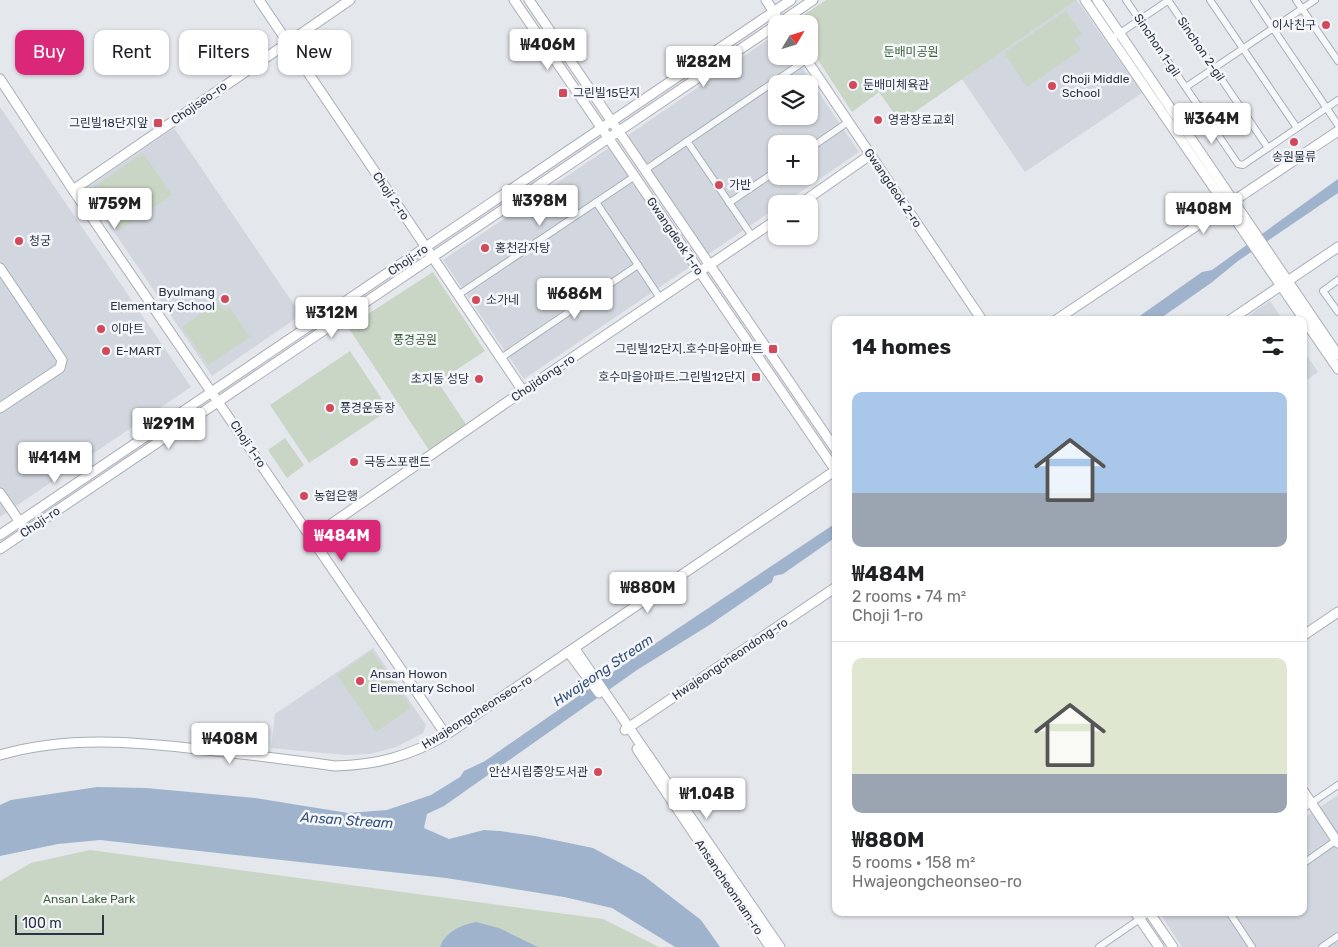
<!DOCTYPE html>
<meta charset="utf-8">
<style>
body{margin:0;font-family:Rubik,"Noto Sans KR",sans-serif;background:#f6f6f6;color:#202124;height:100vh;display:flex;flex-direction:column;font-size:19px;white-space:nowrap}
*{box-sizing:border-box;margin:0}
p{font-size:16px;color:#757577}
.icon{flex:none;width:28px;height:28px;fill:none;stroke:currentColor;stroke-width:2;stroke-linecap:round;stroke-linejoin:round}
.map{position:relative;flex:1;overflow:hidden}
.side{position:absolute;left:832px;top:316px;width:475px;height:600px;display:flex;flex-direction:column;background:#fff;border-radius:10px;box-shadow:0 1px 4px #0004}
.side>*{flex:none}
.hud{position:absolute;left:15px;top:30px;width:475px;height:45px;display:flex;gap:10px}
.needle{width:32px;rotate:52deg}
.tools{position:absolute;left:768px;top:15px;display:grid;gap:10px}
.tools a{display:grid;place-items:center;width:50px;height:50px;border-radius:10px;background:#fff;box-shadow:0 1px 4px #0004;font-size:25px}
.scale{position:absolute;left:15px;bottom:12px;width:89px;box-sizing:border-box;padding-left:5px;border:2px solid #2b3445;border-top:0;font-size:14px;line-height:18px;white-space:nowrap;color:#2b3445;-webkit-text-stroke:4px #f4f6f9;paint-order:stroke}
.price{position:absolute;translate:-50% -42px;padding:0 11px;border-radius:5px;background:#fff;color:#222;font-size:16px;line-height:32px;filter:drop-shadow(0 1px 2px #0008)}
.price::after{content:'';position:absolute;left:50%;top:30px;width:15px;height:11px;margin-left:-8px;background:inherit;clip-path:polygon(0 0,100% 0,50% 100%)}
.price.selected{background:#db2777;color:#fff}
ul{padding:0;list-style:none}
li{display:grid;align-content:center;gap:10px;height:265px;padding:0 20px}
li+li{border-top:1px solid #e0e0e0}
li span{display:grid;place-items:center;height:155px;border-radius:10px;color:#555}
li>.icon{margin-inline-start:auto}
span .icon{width:90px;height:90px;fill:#fffc;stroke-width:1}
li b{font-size:21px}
h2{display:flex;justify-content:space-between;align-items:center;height:60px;padding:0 20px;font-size:21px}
.pill{padding:0 18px;border-radius:10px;background:#fff;box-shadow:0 1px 4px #0004;font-size:18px;line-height:45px}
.pill.selected{background:#db2777;color:#fff}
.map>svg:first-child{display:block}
.built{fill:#d2d6de;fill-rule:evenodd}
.green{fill:#c9d6c5}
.water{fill:#9fb4cc}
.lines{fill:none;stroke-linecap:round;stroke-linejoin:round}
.street-casing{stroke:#a9aeb7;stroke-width:8}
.secondary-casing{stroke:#a9aeb7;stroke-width:11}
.street{stroke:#f7f8fa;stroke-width:6}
.secondary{stroke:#fff;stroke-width:9}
.poi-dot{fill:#d1495b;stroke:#f4f6f9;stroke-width:2}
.labels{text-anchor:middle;stroke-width:5;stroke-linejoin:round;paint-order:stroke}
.poi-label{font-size:12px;fill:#2b3445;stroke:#f4f6f9;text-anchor:start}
.street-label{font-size:12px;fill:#2b3445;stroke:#f4f6f9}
.park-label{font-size:12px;fill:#3f6138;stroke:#f4f6f9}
.water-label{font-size:14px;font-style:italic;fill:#34527a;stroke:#f4f6f9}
</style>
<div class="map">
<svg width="1338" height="947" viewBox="0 0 1338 947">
<rect width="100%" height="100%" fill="#e4e7ec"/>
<!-- built -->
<g class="built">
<polygon points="1077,0 1142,93 1025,172 962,79"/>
<path d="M776,34V56H794L859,152L783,204H776V208L707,255L627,136ZM776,84H809V116H776ZM776,144H809V176H776Z"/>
<polygon points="0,107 191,387 0,517"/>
<polygon points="174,128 301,315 212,376 85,189"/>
<polygon points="610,147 691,266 524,379 443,260"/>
<polygon points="1270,301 1283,320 1242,320"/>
<polygon points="1304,351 1318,372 1304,382"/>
<polygon points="373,648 426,725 423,733 396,747 370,754 345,755 271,748 275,714"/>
<polygon points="1338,795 1338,947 1182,947 1161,915 1165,912 1304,912 1304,818"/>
</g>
<!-- green -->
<g class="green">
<polygon points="826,0 1077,0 900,122 879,92 852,112 809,46 809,24 793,22"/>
<polygon points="1066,11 1082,34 1074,40 1081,50 1027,87 1004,53"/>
<polygon points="143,153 172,195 118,231 90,190"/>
<polygon points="433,272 485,351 438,382 467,426 429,450 348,327"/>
<polygon points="218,302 224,310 229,307 250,337 208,365 182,327"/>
<polygon points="350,351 389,410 309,463 270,405"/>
<polygon points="285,438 304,465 287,478 268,450"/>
<polygon points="372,651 411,708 376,732 337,675"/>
<polygon points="90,850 603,919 659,947 0,947 0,881 31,863"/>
</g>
<!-- water -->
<g class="water">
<polygon points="1338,179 1338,193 1238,261 1211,283 1158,320 1134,320 1202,272 1212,270"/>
<polygon points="836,523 836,537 783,574 774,576 772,582 711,624 637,670 444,806 427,814 424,828 449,839 484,830 500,831 535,836 593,848 644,876 701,920 720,947 675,947 612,908 564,897 446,878 100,840 58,844 0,856 0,805 11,800 97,787 146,788 255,798 348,813 387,810 431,795 460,777 464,771 485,761 626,663"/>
<path d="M476,922L499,928L538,947H440C445,932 461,925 476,922Z"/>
</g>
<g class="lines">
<!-- street casing -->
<g class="street-casing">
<g id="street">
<polyline points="1126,0 1238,164 1243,165 1338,100"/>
<polyline points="1168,0 1268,148"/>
<polyline points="1210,0 1297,128"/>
<polyline points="1254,0 1338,125"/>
<polyline points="1296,0 1338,61"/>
<polyline points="1117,35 1169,0"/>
<polyline points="1186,87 1315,0"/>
<polyline points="687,141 752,236"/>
<polyline points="809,149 848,122"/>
<polyline points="645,170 806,60"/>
<polyline points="596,202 660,298"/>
<polyline points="729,203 776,171"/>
<polyline points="1338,280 1323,291 1338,312"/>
<polyline points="458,295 635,176"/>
<polyline points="501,358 638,265"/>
<polyline points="1304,808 1338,785"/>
<polyline points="1304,863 1338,839"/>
<polyline points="1229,912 1252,947"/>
<polyline points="1099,947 1150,912"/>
<polyline points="1322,947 1338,936"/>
</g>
</g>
<!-- secondary casing -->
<g class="secondary-casing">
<g id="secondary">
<polyline points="259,0 523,391"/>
<polyline points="514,0 836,471"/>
<polyline points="529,0 836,450"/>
<polyline points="766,0 776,15"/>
<polyline points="1085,0 1338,369"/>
<polyline points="1097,0 1338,355"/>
<polyline points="778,24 813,0"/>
<polyline points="804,56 982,320"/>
<polyline points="0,79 73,190 446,735"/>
<polyline points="73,190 350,0"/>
<polyline points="800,204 870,155"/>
<polyline points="0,268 62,360 60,368 0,408"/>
<polyline points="1056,320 1338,131"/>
<polyline points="1230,320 1338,247"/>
<polyline points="0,493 22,525"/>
<polyline points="0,535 791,0"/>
<polyline points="311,538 523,391 776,220"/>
<polyline points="0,549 776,25"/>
<polyline points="1304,635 1338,612"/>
<polyline points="575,649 780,947"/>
<polyline points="569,653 599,693"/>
<polyline points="625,730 836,587"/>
<polyline points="637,749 770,947"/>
<path d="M0,755C69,735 137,742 207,750C250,755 292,760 335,766C377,765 410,756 446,735L836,470"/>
<polyline points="1304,792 1338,843"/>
<polyline points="1135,912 1159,947"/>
<polyline points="1149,912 1173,947"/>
</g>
</g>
<!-- street -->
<use href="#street" class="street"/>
<!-- secondary -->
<use href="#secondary" class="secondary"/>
</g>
<!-- markers -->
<g class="poi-dot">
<circle cx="1326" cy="25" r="5"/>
<circle cx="853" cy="85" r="5"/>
<circle cx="1052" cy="86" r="5"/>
<rect x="558" y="88" width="10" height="10" rx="2.5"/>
<circle cx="878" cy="120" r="5"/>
<rect x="153" y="118" width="10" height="10" rx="2.5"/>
<circle cx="1294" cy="142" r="5"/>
<circle cx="719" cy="185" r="5"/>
<circle cx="19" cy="241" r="5"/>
<circle cx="485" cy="248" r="5"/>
<circle cx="225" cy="299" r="5"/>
<circle cx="476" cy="300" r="5"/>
<circle cx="101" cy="329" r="5"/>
<rect x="768" y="344" width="10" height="10" rx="2.5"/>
<circle cx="106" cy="351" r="5"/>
<rect x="751" y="372" width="10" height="10" rx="2.5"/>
<circle cx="479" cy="379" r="5"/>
<circle cx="330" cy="408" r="5"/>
<circle cx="354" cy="462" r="5"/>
<circle cx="304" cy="496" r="5"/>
<circle cx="360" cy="681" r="5"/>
<circle cx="598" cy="772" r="5"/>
</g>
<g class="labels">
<!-- poi labels -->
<g class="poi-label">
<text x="1316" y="29" text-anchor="end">이사친구</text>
<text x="1062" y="83">Choji Middle<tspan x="1062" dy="14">School</tspan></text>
<text x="863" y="89">둔배미체육관</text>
<text x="573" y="97">그린빌15단지</text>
<text x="888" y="124">영광장로교회</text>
<text x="148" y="127" text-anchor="end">그린빌18단지앞</text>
<text x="1294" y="161" text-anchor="middle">송원물류</text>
<text x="729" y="189">가반</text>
<text x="29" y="245">청궁</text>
<text x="495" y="252">홍천감자탕</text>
<text x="215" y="296" text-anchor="end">Byulmang<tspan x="215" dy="14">Elementary School</tspan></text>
<text x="486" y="304">소가네</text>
<text x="111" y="333">이마트</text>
<text x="763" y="353" text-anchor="end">그린빌12단지.호수마을아파트</text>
<text x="116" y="355">E-MART</text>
<text x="746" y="381" text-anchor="end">호수마을아파트.그린빌12단지</text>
<text x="469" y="383" text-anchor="end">초지동 성당</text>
<text x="340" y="412">풍경운동장</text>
<text x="364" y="466">극동스포랜드</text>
<text x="314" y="500">농협은행</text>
<text x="370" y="678">Ansan Howon<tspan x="370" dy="14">Elementary School</tspan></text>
<text x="588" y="776" text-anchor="end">안산시립중앙도서관</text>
</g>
<!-- street labels -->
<g class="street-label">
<text transform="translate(1157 45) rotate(56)" y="4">Sinchon 1-gil</text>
<text transform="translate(1201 49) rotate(56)" y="4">Sinchon 2-gil</text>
<text transform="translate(199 103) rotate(-35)" y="4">Chojiseo-ro</text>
<text transform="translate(893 188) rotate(56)" y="4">Gwangdeok 2-ro</text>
<text transform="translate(391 196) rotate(56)" y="4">Choji 2-ro</text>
<text transform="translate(675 236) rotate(56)" y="4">Gwangdeok 1-ro</text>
<text transform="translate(408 260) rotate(-34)" y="4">Choji-ro</text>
<text transform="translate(543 378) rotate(-34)" y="4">Chojidong-ro</text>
<text transform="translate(248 444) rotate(56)" y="4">Choji 1-ro</text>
<text transform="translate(40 522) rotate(-34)" y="4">Choji-ro</text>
<text transform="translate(730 659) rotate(-34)" y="4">Hwajeongcheondong-ro</text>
<text transform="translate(477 712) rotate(-32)" y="4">Hwajeongcheonseo-ro</text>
<text transform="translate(729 887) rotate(56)" y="4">Ansancheonnam-ro</text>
</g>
<!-- park labels -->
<g class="park-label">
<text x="911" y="56">둔배미공원</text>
<text x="415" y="344">풍경공원</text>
<text x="89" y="903">Ansan Lake Park</text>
</g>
<!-- water labels -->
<g class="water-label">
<text transform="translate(603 670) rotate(-34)" y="5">Hwajeong Stream</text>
<text transform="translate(347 820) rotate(4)" y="5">Ansan Stream</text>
</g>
</g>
</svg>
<div class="tools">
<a><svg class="needle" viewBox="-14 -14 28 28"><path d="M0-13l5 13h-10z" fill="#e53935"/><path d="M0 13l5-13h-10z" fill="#757577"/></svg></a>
<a><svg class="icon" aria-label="layers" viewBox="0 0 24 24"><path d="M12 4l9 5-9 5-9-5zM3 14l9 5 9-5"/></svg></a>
<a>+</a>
<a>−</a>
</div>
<div class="scale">100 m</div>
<b class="price" style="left:548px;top:71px">₩406M</b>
<b class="price" style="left:704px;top:88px">₩282M</b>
<b class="price" style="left:1212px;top:145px">₩364M</b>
<b class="price" style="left:540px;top:227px">₩398M</b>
<b class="price" style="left:115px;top:230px">₩759M</b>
<b class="price" style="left:1204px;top:235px">₩408M</b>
<b class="price" style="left:575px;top:320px">₩686M</b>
<b class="price" style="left:332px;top:339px">₩312M</b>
<b class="price" style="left:169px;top:450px">₩291M</b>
<b class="price" style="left:55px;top:484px">₩414M</b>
<b class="price selected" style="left:342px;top:562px">₩484M</b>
<b class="price" style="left:648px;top:614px">₩880M</b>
<b class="price" style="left:230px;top:765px">₩408M</b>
<b class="price" style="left:707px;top:820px">₩1.04B</b>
<div class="hud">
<a class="pill selected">Buy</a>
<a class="pill">Rent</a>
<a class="pill">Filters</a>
<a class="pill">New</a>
</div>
<section class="side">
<h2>14 homes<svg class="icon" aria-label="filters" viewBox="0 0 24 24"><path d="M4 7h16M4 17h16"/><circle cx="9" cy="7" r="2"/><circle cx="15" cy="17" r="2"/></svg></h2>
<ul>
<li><span style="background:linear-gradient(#a9c7e8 65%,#9aa5b1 0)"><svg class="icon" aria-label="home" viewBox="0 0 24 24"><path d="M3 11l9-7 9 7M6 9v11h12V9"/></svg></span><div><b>₩484M</b><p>2 rooms · 74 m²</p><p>Choji 1-ro</p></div></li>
<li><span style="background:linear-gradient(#dfe7d0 75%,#9aa5b1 0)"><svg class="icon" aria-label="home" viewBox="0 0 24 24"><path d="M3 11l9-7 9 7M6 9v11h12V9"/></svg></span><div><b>₩880M</b><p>5 rooms · 158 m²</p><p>Hwajeongcheonseo-ro</p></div></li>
</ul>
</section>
</div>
